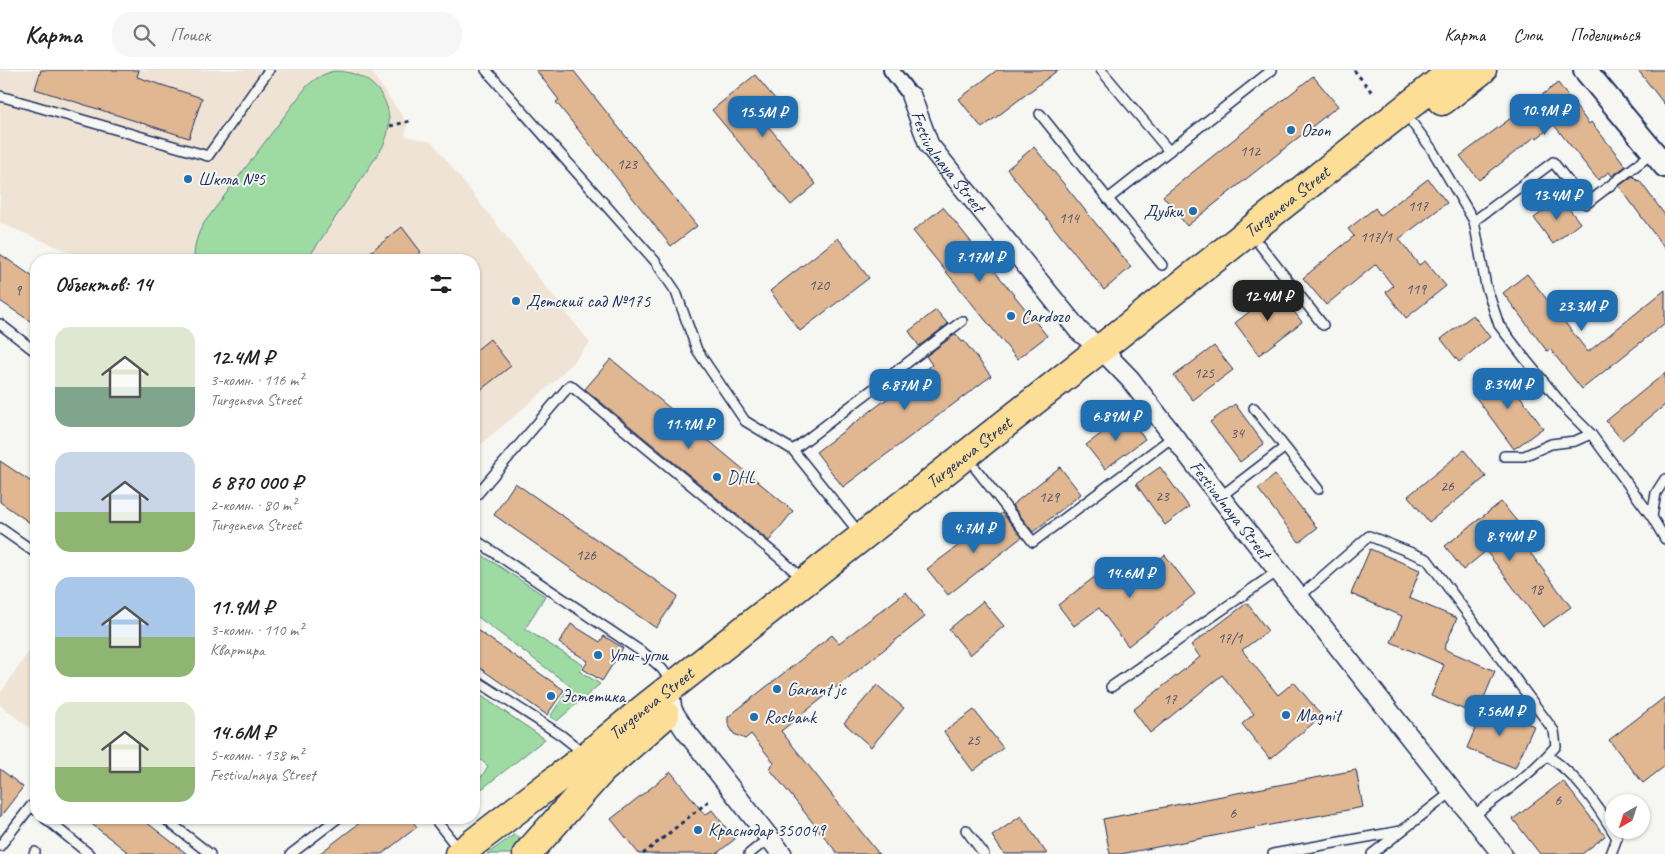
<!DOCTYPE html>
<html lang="ru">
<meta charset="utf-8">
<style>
body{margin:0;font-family:Caveat,sans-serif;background:#f6f6f6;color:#222;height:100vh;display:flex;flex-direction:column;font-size:19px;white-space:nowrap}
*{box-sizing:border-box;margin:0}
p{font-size:16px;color:#767676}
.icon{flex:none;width:28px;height:28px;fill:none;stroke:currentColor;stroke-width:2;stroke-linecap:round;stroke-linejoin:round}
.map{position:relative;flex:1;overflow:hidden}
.details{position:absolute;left:30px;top:184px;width:450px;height:570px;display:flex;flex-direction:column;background:#fff;border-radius:20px;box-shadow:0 1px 4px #0004}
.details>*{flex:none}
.needle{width:32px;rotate:219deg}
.controls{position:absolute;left:1605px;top:724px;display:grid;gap:10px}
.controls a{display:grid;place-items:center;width:45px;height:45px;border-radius:50%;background:#fff;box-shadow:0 1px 4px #0004;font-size:25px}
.price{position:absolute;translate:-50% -42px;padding:0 11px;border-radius:10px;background:#1f6fb2;color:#fff;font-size:16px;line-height:32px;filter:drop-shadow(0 1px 2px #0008)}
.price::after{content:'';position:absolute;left:50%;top:30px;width:15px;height:11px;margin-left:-8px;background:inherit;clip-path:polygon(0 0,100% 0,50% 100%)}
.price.selected{background:#222;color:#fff}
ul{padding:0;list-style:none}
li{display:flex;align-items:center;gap:15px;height:125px;padding:0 25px}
li span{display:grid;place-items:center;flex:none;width:140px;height:100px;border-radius:15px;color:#555}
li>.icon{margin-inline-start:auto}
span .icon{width:60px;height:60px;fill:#fffc;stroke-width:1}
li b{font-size:21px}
h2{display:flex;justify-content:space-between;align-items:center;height:60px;padding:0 25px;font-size:21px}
header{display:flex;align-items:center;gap:30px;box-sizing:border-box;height:70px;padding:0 25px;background:#fff;border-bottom:1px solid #e0e0e0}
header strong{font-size:24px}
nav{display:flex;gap:28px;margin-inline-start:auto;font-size:18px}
.search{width:350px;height:45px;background:#f6f6f6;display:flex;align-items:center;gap:12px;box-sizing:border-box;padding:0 18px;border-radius:20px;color:#767676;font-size:19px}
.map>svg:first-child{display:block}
.built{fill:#efe3d5}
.green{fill:#9edba3;stroke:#5c8580}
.building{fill:#e0b791;stroke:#1b2f5e}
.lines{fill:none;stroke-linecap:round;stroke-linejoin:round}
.service-casing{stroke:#1b2f5e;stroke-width:12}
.pedestrian-casing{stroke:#1b2f5e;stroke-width:18}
.minor-casing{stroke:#1b2f5e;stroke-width:22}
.tertiary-casing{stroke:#1b2f5e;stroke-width:26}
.primary-casing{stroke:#1b2f5e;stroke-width:31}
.path{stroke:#1b2f5e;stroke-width:3;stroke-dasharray:4 4;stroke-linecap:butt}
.service{stroke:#f6f6f2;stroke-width:9}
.pedestrian{stroke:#f6f6f2;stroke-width:14}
.minor{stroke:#f6f6f2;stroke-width:19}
.tertiary{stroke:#f6f6f2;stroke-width:22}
.primary{stroke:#fdde96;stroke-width:28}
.poi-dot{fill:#1f6fb2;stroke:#f6f6f2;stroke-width:2}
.labels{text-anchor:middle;stroke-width:4;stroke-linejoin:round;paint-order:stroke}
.number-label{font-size:15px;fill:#4c516b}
.poi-label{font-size:18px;fill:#1b2f5e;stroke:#f6f6f2;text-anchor:start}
.street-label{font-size:18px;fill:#1b2f5e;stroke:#f6f6f2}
</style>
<header>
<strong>Карта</strong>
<div class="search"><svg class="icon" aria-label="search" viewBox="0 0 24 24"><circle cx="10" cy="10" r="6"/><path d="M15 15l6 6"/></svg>Поиск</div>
<nav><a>Карта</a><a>Слои</a><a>Поделиться</a></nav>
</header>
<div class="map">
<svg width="1665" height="784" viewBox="0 0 1665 784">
<rect width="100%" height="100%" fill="#f6f6f2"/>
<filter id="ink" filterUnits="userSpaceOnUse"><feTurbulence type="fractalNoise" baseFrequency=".02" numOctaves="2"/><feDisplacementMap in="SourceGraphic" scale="10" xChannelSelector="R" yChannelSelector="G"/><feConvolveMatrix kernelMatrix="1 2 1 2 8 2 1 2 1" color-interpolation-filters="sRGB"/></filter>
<g filter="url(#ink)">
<!-- built -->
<g class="built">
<polygon points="0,0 370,0 407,53 405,66 432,72 590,273 554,312 474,380 474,190 89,190 0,153"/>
<polygon points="36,571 36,663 0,635 0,624"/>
</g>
<!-- green -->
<g class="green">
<path d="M334,1C377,1 402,40 382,78L307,190H194C194,175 197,165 204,153L307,16C316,8 323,4 334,1Z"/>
<polygon points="474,480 545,526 525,559 583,595 579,601 600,614 557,651 550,647 570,616 474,544"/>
<polygon points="474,621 545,669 474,725 474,719 488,696 474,684"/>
<polygon points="515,764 519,768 518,775 510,784 487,784"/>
</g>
<!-- building -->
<g class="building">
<polygon points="41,0 139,0 137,7 202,28 189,68 35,19"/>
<polygon points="536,0 573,0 697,156 671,176 556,32 559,30"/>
<polygon points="997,0 1058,0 982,58 959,29"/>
<polygon points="1638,0 1665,0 1665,35"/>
<polygon points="755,5 781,36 763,50 816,114 791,135 712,40"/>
<polygon points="1313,6 1338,36 1187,156 1163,126"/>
<polygon points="1558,13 1589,54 1591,52 1626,96 1612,106 1609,102 1598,110 1554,55 1537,68 1536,66 1479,110 1460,86"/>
<polygon points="1034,77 1131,197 1104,220 1007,99"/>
<polygon points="1633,106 1638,111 1639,110 1665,145 1665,179 1619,116"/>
<polygon points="1428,109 1447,133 1399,169 1419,195 1425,191 1446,216 1406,248 1386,222 1393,216 1376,194 1326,235 1303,208 1354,166 1348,159 1375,138 1380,145"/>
<polygon points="1561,128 1580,153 1553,174 1534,148"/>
<polygon points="943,137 1047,266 1017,289 913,161"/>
<polygon points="402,157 421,182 411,190 360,190"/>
<polygon points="838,168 869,208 800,261 770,221"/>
<polygon points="0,184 36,209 36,255 0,231"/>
<polygon points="1527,204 1588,282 1665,220 1665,253 1582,319 1550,279 1547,281 1503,223"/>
<polygon points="1277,220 1302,252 1259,285 1235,253"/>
<polygon points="936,240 948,254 919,276 909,261"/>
<polygon points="1473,245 1490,267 1459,292 1441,269"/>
<polygon points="956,264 962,272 964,271 991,306 843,417 816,382 932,295 926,286"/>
<polygon points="490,269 511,296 474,325 474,282"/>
<polygon points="1214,276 1233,300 1193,330 1174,306"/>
<polygon points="611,289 793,441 769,471 585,319"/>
<polygon points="1502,301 1543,358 1514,379 1472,322"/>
<polygon points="1665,303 1665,335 1622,370 1606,351"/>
<polygon points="1235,334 1264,374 1240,392 1210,352"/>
<polygon points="1126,345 1145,369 1105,399 1086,375"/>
<polygon points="1464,380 1486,407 1429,452 1408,426"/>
<polygon points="0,391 36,415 36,457 0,432"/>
<polygon points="1060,397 1081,424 1033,462 1012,435"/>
<polygon points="1160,397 1189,437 1165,455 1136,414"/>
<polygon points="1275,405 1317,458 1299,472 1258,419"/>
<polygon points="515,413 678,526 656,558 494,445"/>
<polygon points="1501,432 1520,455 1513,460 1571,537 1543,557 1486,481 1463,500 1445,476"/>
<polygon points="1002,443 1022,467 948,525 927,499"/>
<polygon points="1370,479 1420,500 1409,528 1457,548 1444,579 1495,601 1477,645 1431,626 1444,595 1391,572 1402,546 1351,524"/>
<polygon points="1165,485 1195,524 1128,576 1099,538 1074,556 1058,535 1113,493 1128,513"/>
<polygon points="906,522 925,547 781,661 879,784 838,784 769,698 774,693 751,664 745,669 734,664 728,654 728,647 832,565 839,573"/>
<polygon points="983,531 1004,556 970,585 949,559"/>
<polygon points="1247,533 1268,561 1242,580 1278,625 1294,612 1322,646 1270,689 1242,654 1254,644 1222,605 1150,663 1133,640 1200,587 1191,575"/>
<polygon points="571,554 600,572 604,566 623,578 602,611 583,599 588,591 559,573"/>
<polygon points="474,558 564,620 547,645 474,594"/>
<polygon points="877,615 904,638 871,677 844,653"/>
<polygon points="1665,627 1665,696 1643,713 1609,670"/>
<polygon points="1485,635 1534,656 1515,698 1467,678"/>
<polygon points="974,640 1003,678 973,701 944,662"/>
<polygon points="0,699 23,717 0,747"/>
<polygon points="1356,700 1363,737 1121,784 1110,784 1103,749"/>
<polygon points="671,702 705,745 712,740 735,769 716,784 639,784 611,749"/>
<polygon points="1563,711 1605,766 1582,784 1540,784 1513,749"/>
<polygon points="1021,746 1047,784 1004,784 992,766"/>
<polygon points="84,748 141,748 187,784 130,784"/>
<polygon points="366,748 410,748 417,757 382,784 319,784"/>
</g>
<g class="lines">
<!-- service casing -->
<g class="service-casing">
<g id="service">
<polyline points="486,0 655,191 676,222 697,280 745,351 793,380"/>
<polyline points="1101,0 1169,81"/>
<polyline points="0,26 208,86 269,0"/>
<polyline points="1040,44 1108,129"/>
<polyline points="1413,54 1431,78 1474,151 1553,92 1586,134 1654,82"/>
<polyline points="1474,151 1486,216 1499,255 1526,290 1567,340 1591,364"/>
<polyline points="1260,175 1323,255"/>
<polyline points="1162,195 1108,129 1272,0"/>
<polyline points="0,254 36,282"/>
<polyline points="1254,338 1318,419"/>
<polyline points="1504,386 1524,386 1551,374 1575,371 1591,364 1652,447"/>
<polyline points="976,399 1033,472 1174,366"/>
<polyline points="1665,409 1656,423 1652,447 1665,469"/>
<polyline points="1220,427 1284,378"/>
<polyline points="474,428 570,315 782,490 804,510"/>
<polyline points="0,458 36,483"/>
<polyline points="861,465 793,380 962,251"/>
<path d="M474,469L645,584C654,592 669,601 669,615"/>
<path d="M1299,527L1369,466L1427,489L1554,661L1556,676C1532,704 1502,724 1473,746"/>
<polyline points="474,609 561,665 585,684"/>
<polyline points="1111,617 1278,501"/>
<path d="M1548,686C1580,708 1597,735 1617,768L1611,784"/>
<polyline points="45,748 89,784"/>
<polyline points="164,748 210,784"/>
<polyline points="434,748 460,781"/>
<polyline points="966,760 984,784"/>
<polyline points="0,776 31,736 36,740"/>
<polyline points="34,784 35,782"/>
<polyline points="291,784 338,748"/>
<polyline points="749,784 769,768"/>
<polyline points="1273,784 1401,761"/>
<polyline points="1372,784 1453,721"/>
</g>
</g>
<!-- pedestrian casing -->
<g class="pedestrian-casing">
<polyline id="pedestrian" points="891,0 911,26"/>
</g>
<!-- minor casing -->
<g class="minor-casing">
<g id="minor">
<path id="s1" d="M911,26L929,75L1079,261L1101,279L1130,309L1220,427L1502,784"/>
<polyline points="670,625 672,640 685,660 782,784"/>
</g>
</g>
<!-- tertiary casing -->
<g class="tertiary-casing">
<polyline id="tertiary" points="1585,0 1665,96"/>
</g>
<!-- primary casing -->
<g class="primary-casing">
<g id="primary">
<polyline points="1442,31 1482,0"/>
<path id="s2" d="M459,784L588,685L646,637L1454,0"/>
<polyline points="527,784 602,700 665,645"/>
</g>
</g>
<!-- path -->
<g class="path">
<polyline points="1354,0 1374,25"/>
<polyline points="390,56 410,51"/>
<polyline points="643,784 709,731"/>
</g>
<!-- service -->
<use href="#service" class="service"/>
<!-- pedestrian -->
<use href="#pedestrian" class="pedestrian"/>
<!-- minor -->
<use href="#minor" class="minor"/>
<!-- tertiary -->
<use href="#tertiary" class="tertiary"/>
<!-- primary -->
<use href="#primary" class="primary"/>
</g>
</g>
<!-- markers -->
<g class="poi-dot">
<circle cx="1291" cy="60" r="5"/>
<circle cx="188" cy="109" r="5"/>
<circle cx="1193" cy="141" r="5"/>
<circle cx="516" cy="231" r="5"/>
<circle cx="1011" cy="246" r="5"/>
<circle cx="717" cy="407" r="5"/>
<circle cx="598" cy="585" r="5"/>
<circle cx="777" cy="619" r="5"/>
<circle cx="551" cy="626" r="5"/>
<circle cx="1286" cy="645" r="5"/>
<circle cx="754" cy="647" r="5"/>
<circle cx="698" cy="760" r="5"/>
</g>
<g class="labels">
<!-- number labels -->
<g class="number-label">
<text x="1250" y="86">112</text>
<text x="627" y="99">123</text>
<text x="1418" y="141">117</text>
<text x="1069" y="153">114</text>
<text x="1376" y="172">117/1</text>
<text x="819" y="220">120</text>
<text x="1416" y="224">119</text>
<text x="18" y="225">9</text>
<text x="1204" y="308">125</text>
<text x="1237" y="368">34</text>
<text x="1447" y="421">26</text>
<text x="1162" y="431">23</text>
<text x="1049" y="432">129</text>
<text x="586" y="490">126</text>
<text x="1536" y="524">18</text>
<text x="1230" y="573">17/1</text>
<text x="1170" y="634">17</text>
<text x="973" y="675">25</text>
<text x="1558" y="735">6</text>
<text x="1233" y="748">6</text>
</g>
<!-- poi labels -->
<g class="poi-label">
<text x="1301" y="66">Ozon</text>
<text x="198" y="115">Школа №5</text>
<text x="1183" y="147" text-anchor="end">Дубки</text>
<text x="526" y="237">Детский сад №175</text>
<text x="1021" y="252">Cardozo</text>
<text x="727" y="413">DHL</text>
<text x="608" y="591">Угли- угли</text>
<text x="787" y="625">Garant jc</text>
<text x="561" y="632">Эстетика</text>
<text x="1296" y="651">Magnit</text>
<text x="764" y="653">Rosbank</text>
<text x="708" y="766">Краснодар 350049</text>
</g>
<!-- street labels -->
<g class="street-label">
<text dy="6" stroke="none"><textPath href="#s1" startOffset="76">Festivalnaya Street</textPath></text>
<text dy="6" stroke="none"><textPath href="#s2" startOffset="1054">Turgeneva Street</textPath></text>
<text dy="6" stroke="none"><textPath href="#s2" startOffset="649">Turgeneva Street</textPath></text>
<text dy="6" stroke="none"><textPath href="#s1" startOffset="526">Festivalnaya Street</textPath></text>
<text dy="6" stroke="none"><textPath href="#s2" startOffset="244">Turgeneva Street</textPath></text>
</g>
</g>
</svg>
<div class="controls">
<a><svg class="needle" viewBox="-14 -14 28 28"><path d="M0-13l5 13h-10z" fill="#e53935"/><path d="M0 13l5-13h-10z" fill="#767676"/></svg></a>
</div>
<b class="price" style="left:1545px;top:66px">10.9M ₽</b>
<b class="price" style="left:763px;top:68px">15.5M ₽</b>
<b class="price" style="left:1557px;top:151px">13.4M ₽</b>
<b class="price" style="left:980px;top:213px">7.17M ₽</b>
<b class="price selected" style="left:1268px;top:252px">12.4M ₽</b>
<b class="price" style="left:1582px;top:262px">23.3M ₽</b>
<b class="price" style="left:1508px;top:340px">8.34M ₽</b>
<b class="price" style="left:905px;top:341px">6.87M ₽</b>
<b class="price" style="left:1116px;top:372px">6.89M ₽</b>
<b class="price" style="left:689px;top:380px">11.9M ₽</b>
<b class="price" style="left:974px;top:484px">4.7M ₽</b>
<b class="price" style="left:1510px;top:492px">8.94M ₽</b>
<b class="price" style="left:1130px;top:529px">14.6M ₽</b>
<b class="price" style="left:1500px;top:667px">7.56M ₽</b>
<section class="details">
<h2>Объектов: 14<svg class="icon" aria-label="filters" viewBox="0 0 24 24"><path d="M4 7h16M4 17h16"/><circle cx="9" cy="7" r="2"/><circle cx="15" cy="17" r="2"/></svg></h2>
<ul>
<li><span style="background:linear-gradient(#dfe7d0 60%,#7fa58c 0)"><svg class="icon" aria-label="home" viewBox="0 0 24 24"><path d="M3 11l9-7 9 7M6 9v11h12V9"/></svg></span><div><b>12.4M ₽</b><p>3-комн. · 116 m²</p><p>Turgeneva Street</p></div></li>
<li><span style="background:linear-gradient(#c9d6e8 60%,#8fb573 0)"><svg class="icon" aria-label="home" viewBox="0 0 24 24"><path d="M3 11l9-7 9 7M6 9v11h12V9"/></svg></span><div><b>6 870 000 ₽</b><p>2-комн. · 80 m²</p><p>Turgeneva Street</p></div></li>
<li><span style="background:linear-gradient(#a9c7e8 60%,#8fb573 0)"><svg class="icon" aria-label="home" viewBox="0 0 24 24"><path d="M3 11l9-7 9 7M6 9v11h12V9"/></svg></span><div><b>11.9M ₽</b><p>3-комн. · 110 m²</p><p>Квартира</p></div></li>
<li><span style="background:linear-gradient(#dfe7d0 65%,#8fb573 0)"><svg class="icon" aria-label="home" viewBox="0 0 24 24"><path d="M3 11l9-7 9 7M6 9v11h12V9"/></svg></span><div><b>14.6M ₽</b><p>5-комн. · 138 m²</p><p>Festivalnaya Street</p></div></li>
</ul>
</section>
</div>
